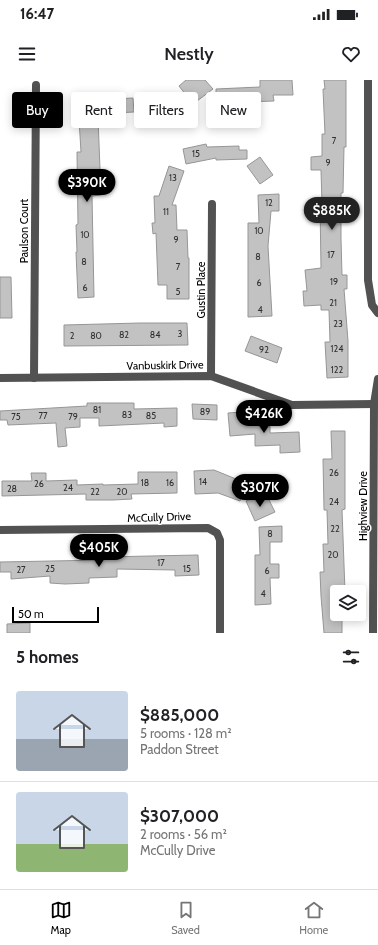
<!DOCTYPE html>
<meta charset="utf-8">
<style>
body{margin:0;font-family:Cabin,sans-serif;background:#f6f6f6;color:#202124;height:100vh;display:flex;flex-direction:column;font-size:15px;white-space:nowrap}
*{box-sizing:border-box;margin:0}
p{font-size:13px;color:#757577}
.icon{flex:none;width:22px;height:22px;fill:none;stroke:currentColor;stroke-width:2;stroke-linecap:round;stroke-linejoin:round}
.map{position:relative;height:553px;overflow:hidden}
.panel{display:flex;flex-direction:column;background:#fff;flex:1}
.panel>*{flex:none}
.hud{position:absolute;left:12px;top:12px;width:354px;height:36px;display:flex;gap:8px}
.controls{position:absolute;left:330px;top:505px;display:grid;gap:8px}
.controls a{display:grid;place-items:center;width:36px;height:36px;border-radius:4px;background:#fff;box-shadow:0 2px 10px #0003;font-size:20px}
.scale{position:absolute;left:12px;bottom:10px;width:87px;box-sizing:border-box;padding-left:4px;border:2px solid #000;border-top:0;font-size:11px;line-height:14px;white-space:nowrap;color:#000;-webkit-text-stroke:3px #fff;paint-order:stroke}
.price{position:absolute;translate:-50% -34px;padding:0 9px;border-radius:14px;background:#000;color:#fff;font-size:13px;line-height:26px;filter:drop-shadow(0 1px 2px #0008)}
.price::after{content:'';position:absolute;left:50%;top:24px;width:12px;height:9px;margin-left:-6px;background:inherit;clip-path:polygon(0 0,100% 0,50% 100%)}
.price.active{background:#222;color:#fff}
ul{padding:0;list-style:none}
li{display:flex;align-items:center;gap:12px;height:100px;padding:0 16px}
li+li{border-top:1px solid #e0e0e0}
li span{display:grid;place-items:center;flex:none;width:112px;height:80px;border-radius:4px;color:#555}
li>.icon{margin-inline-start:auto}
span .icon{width:48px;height:48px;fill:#fffc;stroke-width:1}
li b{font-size:17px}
h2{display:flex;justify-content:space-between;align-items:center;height:48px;padding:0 16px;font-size:17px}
.chip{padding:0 14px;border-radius:4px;background:#fff;box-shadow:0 2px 10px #0003;font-size:14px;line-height:36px}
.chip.active{background:#000;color:#fff}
.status{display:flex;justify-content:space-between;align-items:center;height:28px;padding:0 20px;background:#fff;direction:ltr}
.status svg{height:11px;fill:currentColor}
header{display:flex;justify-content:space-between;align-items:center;height:52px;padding:0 16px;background:#fff;font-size:18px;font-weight:600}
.dock{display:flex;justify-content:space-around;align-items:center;height:56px;border-top:1px solid #e0e0e0;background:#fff;font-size:11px;color:#757577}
.dock a{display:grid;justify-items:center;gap:2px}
.dock .active{color:#000}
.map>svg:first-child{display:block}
.building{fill:#c2c2c2;stroke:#969696}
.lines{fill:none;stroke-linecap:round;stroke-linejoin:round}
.minor{stroke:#525252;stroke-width:8}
.tertiary{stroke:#525252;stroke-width:8}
.labels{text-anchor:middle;stroke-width:3;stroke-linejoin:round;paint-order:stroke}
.number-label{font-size:9px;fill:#303030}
.street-label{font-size:11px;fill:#000;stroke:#fff}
</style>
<div class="status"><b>16:47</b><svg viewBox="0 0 49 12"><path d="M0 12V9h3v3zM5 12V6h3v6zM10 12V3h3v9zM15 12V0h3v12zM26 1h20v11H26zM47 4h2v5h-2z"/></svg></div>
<header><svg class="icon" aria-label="menu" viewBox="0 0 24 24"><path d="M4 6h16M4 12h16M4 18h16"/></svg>Nestly<svg class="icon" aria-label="heart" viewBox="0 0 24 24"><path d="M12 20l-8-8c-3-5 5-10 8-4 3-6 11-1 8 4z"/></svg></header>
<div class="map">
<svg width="378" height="553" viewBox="0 0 378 553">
<rect width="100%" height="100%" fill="#fff"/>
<!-- building -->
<g class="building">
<polygon points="186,0 205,0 213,9 193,24 179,6"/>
<polygon points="260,0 292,0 293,15 273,15 274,21 216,23 216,9 260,7"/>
<polygon points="324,0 346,0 346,67 344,67 343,113 341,113 341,159 342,195 347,195 347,209 344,209 348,261 348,297 327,298 325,262 330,262 329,230 321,230 321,225 304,226 303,211 307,211 305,190 321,188 320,124 322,124 321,90 311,90 311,77 322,76 322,54 325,54 323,9 325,9"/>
<polygon points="133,18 134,32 113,33 113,19"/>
<polygon points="98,38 101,115 92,116 94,217 78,218 76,172 77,172 76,145 78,144 77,72 81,72 79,39"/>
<polygon points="206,64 207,67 239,66 239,70 247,70 247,79 216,80 216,78 186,84 183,69"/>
<polygon points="260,77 273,95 260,104 247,86"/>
<polygon points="169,86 184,91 172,125 176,125 177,150 187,150 188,178 189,178 189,219 167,219 167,205 158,205 156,153 153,154 152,143 155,143 154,116 159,116"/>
<polygon points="279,114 279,131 271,131 268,166 272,236 248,237 248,143 259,143 258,115"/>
<polygon points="0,197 11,197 12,238 0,238"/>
<polygon points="140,243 187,243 188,265 64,266 64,245"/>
<polygon points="251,256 282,268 277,283 245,271"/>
<polygon points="87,323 134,323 134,329 177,328 177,346 164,347 164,343 99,346 99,338 80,338 80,347 65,348 67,366 58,367 56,343 8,345 7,340 0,340 0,331 87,326"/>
<polygon points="192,324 217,325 217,340 193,339"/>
<polygon points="243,332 244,344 270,343 270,353 299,352 300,372 280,373 280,365 255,366 255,354 230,356 228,333"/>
<polygon points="331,351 345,351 345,429 342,430 345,512 337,512 337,534 342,534 342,553 324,553 321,516 320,492 324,492 323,464 328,464 327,430 324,430 323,379 332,379"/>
<polygon points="214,390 236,399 234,404 244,409 240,421 218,413 195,414 194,391"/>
<polygon points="138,392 177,392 177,413 131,414 132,419 113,420 86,420 86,414 2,416 2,401 32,401 31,393 46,393 46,401 77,400 77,405 103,404 103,405 138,404"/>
<polygon points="257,416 260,421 268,418 275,432 255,441 246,421"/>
<polygon points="282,446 282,462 270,462 270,484 279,484 279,498 270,498 271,524 255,525 255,475 260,475 259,447"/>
<polygon points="198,475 199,495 175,496 175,490 117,489 117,497 89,498 89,503 65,504 50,503 50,496 11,499 11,492 0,492 0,482 103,480 103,477"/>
<polygon points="30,543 30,553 7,553 7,544"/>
</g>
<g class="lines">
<!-- minor -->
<g class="minor">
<polyline points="368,0 368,200 372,225 378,233"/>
<polyline points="211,296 212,124"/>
<polyline points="0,298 211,296 292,325 374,324"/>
<polyline points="34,298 36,5"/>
<polyline points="0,450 208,448 217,453 220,460 220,553"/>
</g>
<!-- tertiary -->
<polyline class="tertiary" points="373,553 374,324 378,299"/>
</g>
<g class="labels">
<!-- number labels -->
<g class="number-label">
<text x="334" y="64">7</text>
<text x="196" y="77">15</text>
<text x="328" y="86">9</text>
<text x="173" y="101">13</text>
<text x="269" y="126">12</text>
<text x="166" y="135">11</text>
<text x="259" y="154">10</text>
<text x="85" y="158">10</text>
<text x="176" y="163">9</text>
<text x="331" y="178">17</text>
<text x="258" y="180">8</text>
<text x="84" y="185">8</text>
<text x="178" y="190">7</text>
<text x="334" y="205">19</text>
<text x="259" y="206">6</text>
<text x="85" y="211">6</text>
<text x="178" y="215">5</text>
<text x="333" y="226">21</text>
<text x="260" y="233">4</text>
<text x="338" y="247">23</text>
<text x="180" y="257">3</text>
<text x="124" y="258">82</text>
<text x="155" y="258">84</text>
<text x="72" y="259">2</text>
<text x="96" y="259">80</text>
<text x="337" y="272">124</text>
<text x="264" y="273">92</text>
<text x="337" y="293">122</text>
<text x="97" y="333">81</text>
<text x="205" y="335">89</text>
<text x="127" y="338">83</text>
<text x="43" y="339">77</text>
<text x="151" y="339">85</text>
<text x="16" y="340">75</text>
<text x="73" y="340">79</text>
<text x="334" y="396">26</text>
<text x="203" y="405">14</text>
<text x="145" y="406">18</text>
<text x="170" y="406">16</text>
<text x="39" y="407">26</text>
<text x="68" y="411">24</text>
<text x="12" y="412">28</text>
<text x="95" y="415">22</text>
<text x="122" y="415">20</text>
<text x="334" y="425">24</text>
<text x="335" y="452">22</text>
<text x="270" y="457">8</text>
<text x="333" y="478">20</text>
<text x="161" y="486">17</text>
<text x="50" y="492">25</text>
<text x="187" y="492">15</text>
<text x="21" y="493">27</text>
<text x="267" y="494">6</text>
<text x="263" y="517">4</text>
</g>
<!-- street labels -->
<g class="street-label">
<text transform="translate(24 151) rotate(-90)" y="4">Paulson Court</text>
<text transform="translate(201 210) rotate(-90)" y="4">Gustin Place</text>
<text transform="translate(165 285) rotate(-1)" y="4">Vanbuskirk Drive</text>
<text transform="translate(363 426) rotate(-90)" y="4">Highview Drive</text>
<text transform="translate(159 437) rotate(-2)" y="4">McCully Drive</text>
</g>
</g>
</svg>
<div class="controls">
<a><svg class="icon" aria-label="layers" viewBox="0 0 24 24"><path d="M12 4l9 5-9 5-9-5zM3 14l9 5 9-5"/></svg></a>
</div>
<div class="scale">50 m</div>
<b class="price" style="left:87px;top:123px">$390K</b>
<b class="price active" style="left:332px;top:151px">$885K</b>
<b class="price" style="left:264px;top:354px">$426K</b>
<b class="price" style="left:260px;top:428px">$307K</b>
<b class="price" style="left:99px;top:488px">$405K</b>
<div class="hud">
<a class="chip active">Buy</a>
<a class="chip">Rent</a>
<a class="chip">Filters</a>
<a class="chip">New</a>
</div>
</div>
<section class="panel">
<h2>5 homes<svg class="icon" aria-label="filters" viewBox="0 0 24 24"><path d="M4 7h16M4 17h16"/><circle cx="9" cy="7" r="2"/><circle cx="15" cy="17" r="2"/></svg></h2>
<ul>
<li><span style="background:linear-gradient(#c9d6e8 60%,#9aa5b1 0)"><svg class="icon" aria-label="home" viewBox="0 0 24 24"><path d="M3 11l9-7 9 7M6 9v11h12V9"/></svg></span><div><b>$885,000</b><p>5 rooms · 128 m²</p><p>Paddon Street</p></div></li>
<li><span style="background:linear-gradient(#c9d6e8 65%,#8fb573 0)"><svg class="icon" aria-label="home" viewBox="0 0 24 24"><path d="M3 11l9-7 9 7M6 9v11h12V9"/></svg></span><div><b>$307,000</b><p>2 rooms · 56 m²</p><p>McCully Drive</p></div></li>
</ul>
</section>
<nav class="dock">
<a class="active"><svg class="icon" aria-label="map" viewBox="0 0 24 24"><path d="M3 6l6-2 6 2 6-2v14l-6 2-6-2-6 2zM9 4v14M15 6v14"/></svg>Map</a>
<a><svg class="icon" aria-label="saved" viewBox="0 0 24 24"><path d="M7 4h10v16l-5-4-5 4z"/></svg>Saved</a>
<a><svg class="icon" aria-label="home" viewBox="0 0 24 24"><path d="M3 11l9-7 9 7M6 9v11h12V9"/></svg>Home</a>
</nav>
